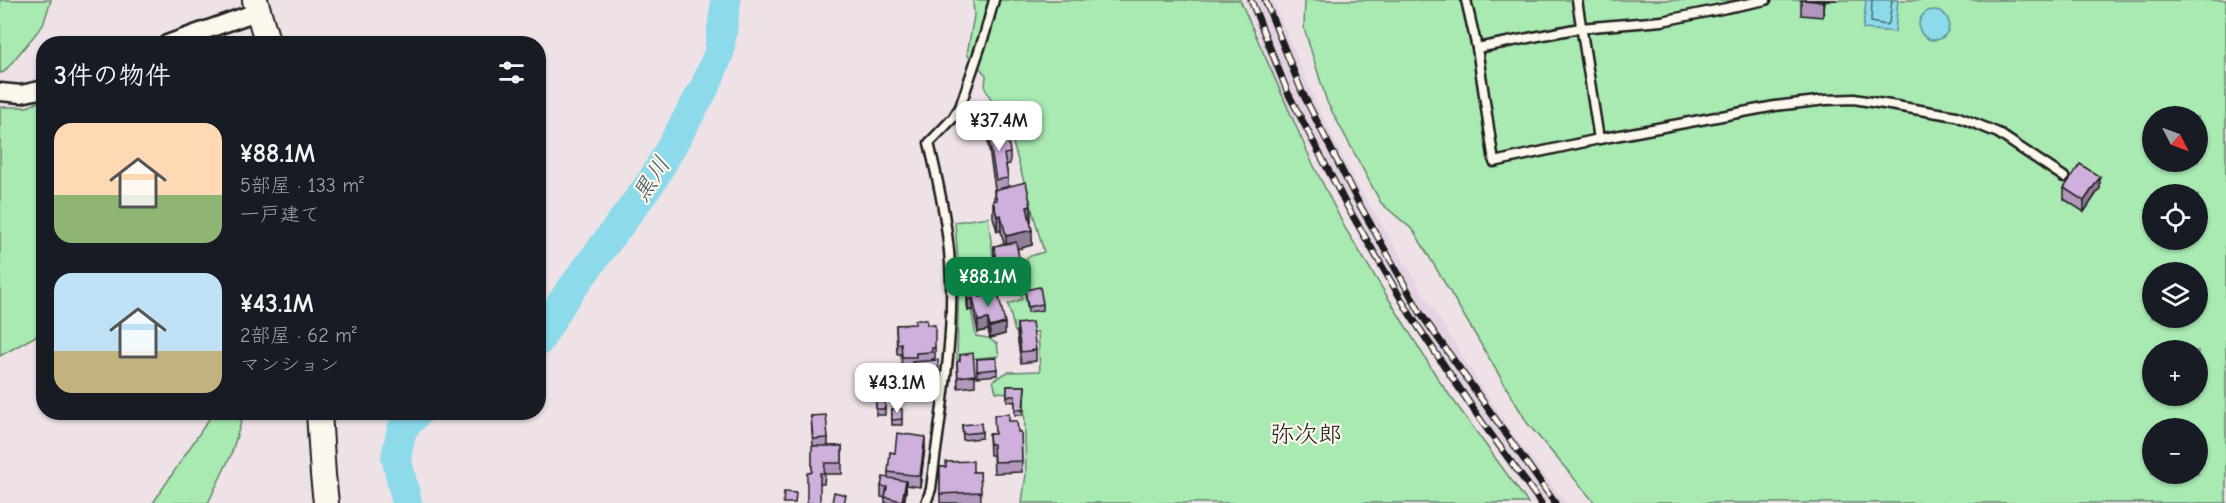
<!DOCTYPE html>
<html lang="ja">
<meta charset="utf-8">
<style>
body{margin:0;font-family:"Comic Neue","Klee One",sans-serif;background:#20242c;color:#f1f3f6;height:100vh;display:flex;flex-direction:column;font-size:22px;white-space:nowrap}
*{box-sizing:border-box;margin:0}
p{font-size:20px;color:#9ea1a6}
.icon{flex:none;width:33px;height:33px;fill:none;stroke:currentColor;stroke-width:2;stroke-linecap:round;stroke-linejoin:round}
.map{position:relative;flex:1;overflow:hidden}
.details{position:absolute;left:36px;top:36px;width:510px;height:384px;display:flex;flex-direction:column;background:#171b24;border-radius:24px;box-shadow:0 2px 4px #0004}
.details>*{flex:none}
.needle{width:39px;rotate:132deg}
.tools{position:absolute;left:2142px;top:106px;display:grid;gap:12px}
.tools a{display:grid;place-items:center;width:66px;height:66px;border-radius:50%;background:#171b24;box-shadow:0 2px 4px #0004;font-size:30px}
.price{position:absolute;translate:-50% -51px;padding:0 14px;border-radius:12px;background:#fff;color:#222;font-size:20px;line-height:39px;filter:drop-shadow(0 2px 3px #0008)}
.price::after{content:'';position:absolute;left:50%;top:36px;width:18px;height:14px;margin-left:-9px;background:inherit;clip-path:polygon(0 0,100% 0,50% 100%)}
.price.active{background:#0b8043;color:#fff}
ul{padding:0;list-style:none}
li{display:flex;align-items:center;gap:18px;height:150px;padding:0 18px}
li span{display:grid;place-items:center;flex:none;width:168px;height:120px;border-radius:18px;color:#555}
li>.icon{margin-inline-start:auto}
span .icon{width:72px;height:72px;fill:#fffc;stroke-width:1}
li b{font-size:26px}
h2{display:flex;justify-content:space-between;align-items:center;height:72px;padding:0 18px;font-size:26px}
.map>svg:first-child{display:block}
.built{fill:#e5d3e4}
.green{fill:#a9eab3;stroke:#628368;stroke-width:1.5;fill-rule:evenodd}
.water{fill:#8cdaea;stroke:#5f8e98;stroke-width:1.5}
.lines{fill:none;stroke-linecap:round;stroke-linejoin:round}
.shore{stroke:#49686e;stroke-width:1.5}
.river{stroke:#8cdaea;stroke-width:30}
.lane-casing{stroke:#1c1c1c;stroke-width:13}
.street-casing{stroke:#1c1c1c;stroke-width:21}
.secondary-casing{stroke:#1c1c1c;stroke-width:28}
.lane{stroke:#fbf7ec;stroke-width:8}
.street{stroke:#fbf7ec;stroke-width:16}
.secondary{stroke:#fbf7ec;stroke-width:24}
.rail-casing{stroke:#1c1c1c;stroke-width:7}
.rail{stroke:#fbf7ec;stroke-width:4.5;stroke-dasharray:14;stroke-linecap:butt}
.wall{fill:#b297bd;stroke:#1c1c1c;stroke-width:1.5}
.shaded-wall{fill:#917b9a;stroke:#1c1c1c;stroke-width:1.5}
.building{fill:#cfb0dc;stroke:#1c1c1c;stroke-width:1.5}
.labels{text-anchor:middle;stroke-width:4.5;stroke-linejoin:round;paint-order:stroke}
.water-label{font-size:24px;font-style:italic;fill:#3e555a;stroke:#fbf7ec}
.neighbourhood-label{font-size:24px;fill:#1c1c1c;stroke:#fbf7ec}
</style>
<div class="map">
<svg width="2226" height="503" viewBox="0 0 2226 503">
<rect width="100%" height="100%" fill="#eee2e7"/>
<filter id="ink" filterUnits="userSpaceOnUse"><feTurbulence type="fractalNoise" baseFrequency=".0167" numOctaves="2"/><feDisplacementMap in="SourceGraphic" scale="12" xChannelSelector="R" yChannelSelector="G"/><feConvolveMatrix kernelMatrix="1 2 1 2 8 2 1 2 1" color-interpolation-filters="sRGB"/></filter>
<g filter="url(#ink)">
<!-- built -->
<polygon class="built" points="1245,0 1273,0 1319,110 1355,181 1475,377 1515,437 1566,503 1534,503 1450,383 1370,256 1281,95"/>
<!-- green -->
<g class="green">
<polygon points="0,0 51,0 43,25 4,72 0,73"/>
<polygon points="973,0 1240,0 1311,160 1345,228 1440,382 1528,503 1022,503 1026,474 1024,394 996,392 993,380 1008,372 1040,371 1038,332 1015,332 1008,304 1022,299 1019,285 968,294 976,336 988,338 997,344 999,356 957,360 959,275 955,222 988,217 996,280 1029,276 1027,257 1044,252 1011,136 985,88 986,75 967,54 974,16"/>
<path d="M1305,0H2226V503H1595L1528,424L1414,231L1381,203L1327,102L1304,28ZM2152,117H2198V162H2152ZM2152,195H2198V240H2152ZM2152,273H2198V318H2152ZM2152,351H2198V396H2152ZM2152,429H2198V474H2152Z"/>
<polygon points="43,100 43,332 0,356 0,107 27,107"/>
<polygon points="213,413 246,413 243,416 231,455 208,503 153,503"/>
</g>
<!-- water -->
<g class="water">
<polygon points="1866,0 1898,0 1895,32 1863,29"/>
<circle cx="1934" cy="25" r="15"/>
</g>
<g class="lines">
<!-- shore -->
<polyline class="shore" points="1872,0 1871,22 1886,25 1889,23 1892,0"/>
<!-- river -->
<g class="river">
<polyline points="538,342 564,299 652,181 706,85 719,53 726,0"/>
<polyline points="407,503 396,457 402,429 418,412"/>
</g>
<!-- lane casing -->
<g class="lane-casing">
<g id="lane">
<polyline points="1466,0 1477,48 1494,162 1599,139 1775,106 1826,100 1854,99 1956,116 1979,125 1998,133 2064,177"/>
<polyline points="1577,0 1599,139"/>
<polyline points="1477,48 1580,28 1662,21 1766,0"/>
<path d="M926,503L931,489C939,421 953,352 951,283C950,236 940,189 929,143L953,118L960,107L985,33L994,0"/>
</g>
</g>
<!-- street casing -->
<g class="street-casing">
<g id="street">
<polyline points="167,44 259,11"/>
<polyline points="0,92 21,94 44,89"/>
</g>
</g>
<!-- secondary casing -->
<g class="secondary-casing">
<g id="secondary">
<polyline points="255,0 268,44"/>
<polyline points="319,412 323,475 326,503"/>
</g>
</g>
<!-- lane -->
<use href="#lane" class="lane"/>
<!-- street -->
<use href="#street" class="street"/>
<!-- secondary -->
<use href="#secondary" class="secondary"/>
<!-- rail casing -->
<g class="rail-casing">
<g id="rail">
<polyline points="1251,0 1288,93 1347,206 1411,316 1482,422 1541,503"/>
<polyline points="1265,0 1302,92 1357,200 1421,314 1555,503"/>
</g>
</g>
<!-- rail -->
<use href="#rail" class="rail"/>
</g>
<!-- wall -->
<g class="wall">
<polygon points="1801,0 1837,0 1825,1 1823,17 1801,15"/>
<polygon points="967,110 993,125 993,132 1010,153 1010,164 1006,165 1008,178 1008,186 1031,222 1030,222 1032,245 1017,249 1019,258 1019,269 996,273 994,257 994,246 1004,244 1001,231 997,231 993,217 993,201 994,201 994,190 995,189 988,143 988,136 970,139 967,121"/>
<polygon points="2064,188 2100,188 2084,212 2064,199"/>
<polygon points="1025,290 1043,304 1043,310 1028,312"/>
<polygon points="967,294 980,297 1005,334 990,338 988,330 978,332 973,309 968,311 967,305"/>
<polygon points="1017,324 1036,350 1036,361 1021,363 1017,335"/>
<polygon points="896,325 927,325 935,348 935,359 932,359 932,360 939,376 939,387 913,389 912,368 902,368 901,354 897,354"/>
<polygon points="960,355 975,375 975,386 958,388 957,362 960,361"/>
<polygon points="996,358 997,375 977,377 977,359"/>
<polygon points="1007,386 1025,386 1023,415 1015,415 1015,402 1007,401"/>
<polygon points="885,393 885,415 876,415 876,394"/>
<polygon points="892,409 902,419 902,425 892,425"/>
<polygon points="811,416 828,438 828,446 842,446 842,474 825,474 824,484 820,484 812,472 813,446"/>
<polygon points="1009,421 1018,432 1021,432 1022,472 994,473 993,455 990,455 989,434 994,434"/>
<polygon points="962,425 982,432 982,438 963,440"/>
<polygon points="925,447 920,487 906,485 906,492 904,503 885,503 885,498 881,497 881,486 888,478 888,472 895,453"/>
<polygon points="940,467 946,467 973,472 980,472 981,503 940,503"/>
</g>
<!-- shaded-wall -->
<g class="shaded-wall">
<polygon points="1823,0 1825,0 1823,17"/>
<polygon points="2100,177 2100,188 2084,212 2084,201"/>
<polygon points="1031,206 1031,222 1027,223 1027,207"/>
<polygon points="1001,215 1001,231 997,231 997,216"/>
<polygon points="1032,230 1032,245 1006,252 1006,236"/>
<polygon points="973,298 973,309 968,311 968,300"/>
<polygon points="988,319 988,330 978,332 978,321"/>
<polygon points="1005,323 1005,334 990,338 990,327"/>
<polygon points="925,437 925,447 920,487 920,476"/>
<polygon points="906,481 906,492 904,503 902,503"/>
</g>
<!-- building -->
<g class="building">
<polygon points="1804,0 1823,0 1823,2"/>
<polygon points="990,107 993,125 970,128 967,110"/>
<polygon points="1007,130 1010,153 1004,154 1008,178 996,180 988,132"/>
<polygon points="2080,164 2100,177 2084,201 2064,188"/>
<polygon points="1026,182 1031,206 1027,207 1032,230 1006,236 1001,215 997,216 993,201 997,200 994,190"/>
<polygon points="1016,242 1019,258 996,262 994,246"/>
<polygon points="1040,287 1043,304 1028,307 1025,290"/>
<polygon points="979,291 980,297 998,293 1005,323 990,327 988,319 978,321 973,298 968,300 967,294"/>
<polygon points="915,320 927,320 927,325 935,325 935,348 932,348 932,352 916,353 916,357 902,357 901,343 897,344 896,325 915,324"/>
<polygon points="1032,322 1036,350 1021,352 1017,324"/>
<polygon points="973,353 975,375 958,377 957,362 960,361 960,355"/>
<polygon points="996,358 997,369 977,371 977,359"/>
<polygon points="938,360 939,376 913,378 912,362"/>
<polygon points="1007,386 1025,386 1023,410 1015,409 1015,396 1007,396"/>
<polygon points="885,393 885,409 876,409 876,394"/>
<polygon points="892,409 902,409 902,419 892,420"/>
<polygon points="1009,414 1009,421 1017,421 1018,432 1021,432 1022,461 994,462 993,444 990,444 989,434 995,434 994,415"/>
<polygon points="826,415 828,438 813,439 811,416"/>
<polygon points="981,423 982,432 963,434 962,425"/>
<polygon points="897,433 925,437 920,476 888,472 890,452 895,453"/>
<polygon points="812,446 842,446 842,463 825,463 824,473 820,473 820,503 807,503 807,473 812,472"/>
<polygon points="973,461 973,472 980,472 981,492 940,494 940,467 946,467 946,462"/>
<polygon points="883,477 906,481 902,501 885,497 887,487 881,486"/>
<polygon points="784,492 796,493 795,503 783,503"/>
<polygon points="834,492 846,495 844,503 832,503"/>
</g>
</g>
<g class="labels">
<!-- water labels -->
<g class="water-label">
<text transform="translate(651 179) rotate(-57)" y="8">黒川</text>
</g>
<!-- neighbourhood labels -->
<g class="neighbourhood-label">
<text x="1306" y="442">弥次郎</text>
</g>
</g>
</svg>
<div class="tools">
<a><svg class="needle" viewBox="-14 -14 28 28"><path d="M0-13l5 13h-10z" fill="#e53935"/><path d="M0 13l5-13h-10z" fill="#9ea1a6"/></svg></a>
<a><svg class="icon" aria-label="locate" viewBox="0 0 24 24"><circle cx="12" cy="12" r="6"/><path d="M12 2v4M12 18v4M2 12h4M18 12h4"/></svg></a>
<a><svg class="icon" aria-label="layers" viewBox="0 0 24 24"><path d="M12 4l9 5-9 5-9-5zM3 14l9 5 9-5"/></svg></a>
<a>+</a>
<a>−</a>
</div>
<b class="price" style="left:999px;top:152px">¥37.4M</b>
<b class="price active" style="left:988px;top:308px">¥88.1M</b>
<b class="price" style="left:897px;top:414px">¥43.1M</b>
<section class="details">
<h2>3件の物件<svg class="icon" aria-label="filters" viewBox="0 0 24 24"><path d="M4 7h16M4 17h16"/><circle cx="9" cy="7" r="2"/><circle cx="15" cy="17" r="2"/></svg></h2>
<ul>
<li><span style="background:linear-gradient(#ffd9b3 60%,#8fb573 0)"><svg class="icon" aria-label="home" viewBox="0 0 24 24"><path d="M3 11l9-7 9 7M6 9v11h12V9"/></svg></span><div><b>¥88.1M</b><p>5部屋 · 133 m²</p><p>一戸建て</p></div></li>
<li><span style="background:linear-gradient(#bfe0f5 65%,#c2b280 0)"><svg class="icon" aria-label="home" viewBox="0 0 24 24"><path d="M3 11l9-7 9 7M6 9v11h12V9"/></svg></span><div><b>¥43.1M</b><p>2部屋 · 62 m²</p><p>マンション</p></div></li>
</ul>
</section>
</div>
